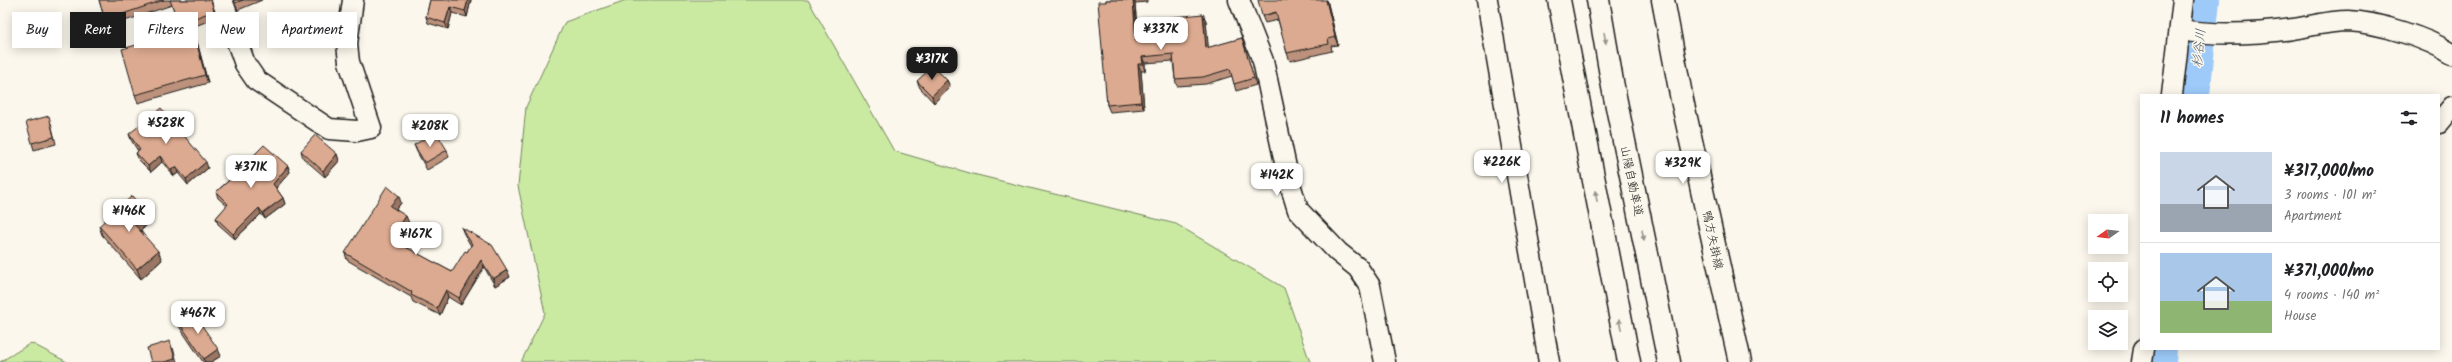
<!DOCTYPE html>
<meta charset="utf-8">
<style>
body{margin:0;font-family:Kalam,"Klee One",sans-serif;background:#f6f6f6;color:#202124;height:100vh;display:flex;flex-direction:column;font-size:15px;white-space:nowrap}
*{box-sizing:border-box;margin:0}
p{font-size:13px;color:#757577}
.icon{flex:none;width:22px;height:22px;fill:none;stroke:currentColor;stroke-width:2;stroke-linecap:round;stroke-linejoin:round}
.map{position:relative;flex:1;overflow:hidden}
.drawer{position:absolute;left:2140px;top:94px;width:300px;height:256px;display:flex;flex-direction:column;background:#fff;border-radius:0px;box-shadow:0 2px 10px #0003}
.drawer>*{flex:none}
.top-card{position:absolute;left:12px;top:12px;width:380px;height:36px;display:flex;gap:8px}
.needle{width:26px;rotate:256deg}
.fabs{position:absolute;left:2088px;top:214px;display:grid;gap:8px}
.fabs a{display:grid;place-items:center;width:40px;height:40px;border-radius:0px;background:#fff;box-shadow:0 2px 10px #0003;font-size:20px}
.price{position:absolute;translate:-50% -34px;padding:0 9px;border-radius:8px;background:#fff;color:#222;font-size:13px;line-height:26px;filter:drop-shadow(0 1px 2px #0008)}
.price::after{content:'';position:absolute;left:50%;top:24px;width:12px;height:9px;margin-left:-6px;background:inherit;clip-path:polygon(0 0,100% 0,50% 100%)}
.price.selected{background:#1c1c1c;color:#fff}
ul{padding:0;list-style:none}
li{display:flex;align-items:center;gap:12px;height:100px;padding:0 20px}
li+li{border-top:1px solid #e0e0e0}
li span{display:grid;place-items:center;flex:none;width:112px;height:80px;border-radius:0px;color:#555}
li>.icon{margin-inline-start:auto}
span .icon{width:48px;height:48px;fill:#fffc;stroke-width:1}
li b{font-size:17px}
h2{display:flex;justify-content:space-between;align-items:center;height:48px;padding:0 20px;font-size:17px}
.chip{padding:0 14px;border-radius:0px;background:#fff;box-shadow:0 2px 10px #0003;font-size:14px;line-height:36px}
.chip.selected{background:#1c1c1c;color:#fff}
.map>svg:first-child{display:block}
.green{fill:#caeaa2;stroke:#73835f}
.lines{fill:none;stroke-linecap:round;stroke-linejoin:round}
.river{stroke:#9dcaf8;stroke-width:34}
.minor-casing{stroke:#1c1c1c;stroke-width:23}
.major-casing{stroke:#1c1c1c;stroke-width:25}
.highway-casing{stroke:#1c1c1c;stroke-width:25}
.minor{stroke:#fbf7ec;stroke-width:20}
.major{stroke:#fbf7ec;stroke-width:22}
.highway{stroke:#fbf7ec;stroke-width:22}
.wall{fill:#bd927c;stroke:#1c1c1c}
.shaded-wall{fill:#9a7765;stroke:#1c1c1c}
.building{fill:#dcaa90;stroke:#1c1c1c}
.oneway{fill:#97948e}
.labels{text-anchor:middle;stroke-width:3;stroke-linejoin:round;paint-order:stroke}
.street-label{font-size:12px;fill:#1c1c1c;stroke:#fbf7ec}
.water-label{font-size:13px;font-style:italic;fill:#495969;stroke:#fbf7ec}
</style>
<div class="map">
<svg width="2452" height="362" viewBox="0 0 2452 362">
<rect width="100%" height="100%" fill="#fbf7ec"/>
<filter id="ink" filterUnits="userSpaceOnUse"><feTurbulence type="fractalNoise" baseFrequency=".025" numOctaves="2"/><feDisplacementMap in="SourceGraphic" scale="8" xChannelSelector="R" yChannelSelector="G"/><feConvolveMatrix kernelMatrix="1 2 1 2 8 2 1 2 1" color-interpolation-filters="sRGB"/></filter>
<g filter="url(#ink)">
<!-- green -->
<g class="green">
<polygon points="626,0 808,0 894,151 973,174 1176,224 1284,288 1310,362 521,362 545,313 518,186 526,107 565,22"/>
<polygon points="31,343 67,362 0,362"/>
</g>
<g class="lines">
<!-- river -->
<g class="river">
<polyline points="2193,95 2203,0"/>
<polyline points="2159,362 2160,349"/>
</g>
<!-- minor casing -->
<g class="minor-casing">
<g id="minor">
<polyline points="222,0 245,64 256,80 329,129 357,131 371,128 349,62 347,44 353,0"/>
<polyline points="1239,0 1263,61 1289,181 1298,210 1338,252 1358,268 1370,286 1385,362"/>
<polyline points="1487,0 1549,362"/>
<path d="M2180,30C2218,36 2256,34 2293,29C2311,26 2330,21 2348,21C2377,22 2428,38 2452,54"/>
<polyline points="2172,95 2183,0"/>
<polyline points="2439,123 2452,107"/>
<polyline points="2142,362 2144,349"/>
</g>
</g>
<!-- major casing -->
<g class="major-casing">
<polyline id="major" points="1663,0 1682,100 1740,362"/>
</g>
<!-- highway casing -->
<g class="highway-casing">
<g id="highway">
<polyline points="1559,0 1629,362"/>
<polyline points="1598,0 1613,87 1669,362"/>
</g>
</g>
<!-- minor -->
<use href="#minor" class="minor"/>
<!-- major -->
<use href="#major" class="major"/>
<!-- highway -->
<use href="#highway" class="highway"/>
</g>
<!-- wall -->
<g class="wall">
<polygon points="99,0 211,0 216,18 182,31 172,5 107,27"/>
<polygon points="233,0 262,0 238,10"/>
<polygon points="430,0 471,0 467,17 452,13 448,29 428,23 426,17"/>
<polygon points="1106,0 1147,0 1147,2 1135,3 1138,40 1166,38 1203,14 1206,21 1208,48 1242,38 1256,85 1236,91 1232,76 1206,84 1177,86 1175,79 1173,61 1145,63 1145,71 1141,71 1144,109 1110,112 1107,105"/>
<polygon points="1327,0 1338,45 1331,46 1332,51 1290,61 1287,53 1278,20 1265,23 1262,16"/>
<polygon points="193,29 196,38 208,83 138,103 135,95"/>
<polygon points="947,80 950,87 934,103 920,88 917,81"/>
<polygon points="51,123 56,144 34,150 32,143"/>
<polygon points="129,134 208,168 188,185 178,173 174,176 162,162 151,172 138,159 136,153 138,151 131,140"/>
<polygon points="414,145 447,150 449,157 427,170 417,152"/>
<polygon points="301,151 337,154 339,161 325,177 303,158"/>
<polygon points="251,158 288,166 290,172 276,188 283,198 285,204 265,219 261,214 235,239 218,224 216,218 227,206 218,198 216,192 251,160"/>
<polygon points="401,203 396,209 409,223 396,242 452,272 467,252 471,246 464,234 461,227 510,277 495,286 484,267 461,305 448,297 440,315 413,302 411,297 347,260 345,253"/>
<polygon points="150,222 141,231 162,260 141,279 102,235 99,226"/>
<polygon points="178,321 221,356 211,362 203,362 180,328"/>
<polygon points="173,348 177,362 151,362"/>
</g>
<!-- shaded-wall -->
<g class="shaded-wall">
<polygon points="468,0 471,0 467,17 465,11"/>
<polygon points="1133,0 1134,0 1135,3 1138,47 1136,41"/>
<polygon points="1326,0 1327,0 1338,45 1335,37"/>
<polygon points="450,7 452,13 448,29 445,23"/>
<polygon points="1203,14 1206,21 1209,55 1206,48"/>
<polygon points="193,29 196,38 208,83 205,75"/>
<polygon points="1142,57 1145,63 1145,71 1143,64"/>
<polygon points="1138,64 1141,71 1144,109 1141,102"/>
<polygon points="947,80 950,87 934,103 932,96"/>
<polygon points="337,154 339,161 325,177 323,171"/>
<polygon points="160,156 162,162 151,172 148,166"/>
<polygon points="206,162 208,168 188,185 186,179"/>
<polygon points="288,166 290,172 275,189 273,184"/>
<polygon points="176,167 178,173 174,176 171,170"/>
<polygon points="399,196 401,203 393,213 390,206"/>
<polygon points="283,198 285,204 265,219 263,213"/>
<polygon points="259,208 261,214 235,239 233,234"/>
<polygon points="147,213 150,222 138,233 134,224"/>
<polygon points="406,216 409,223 393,247 391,239"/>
<polygon points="158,251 162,260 141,279 137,269"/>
<polygon points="481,260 484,267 461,305 459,298"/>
<polygon points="507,270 510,277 495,286 493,279"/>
<polygon points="446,290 448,297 440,315 437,308"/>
<polygon points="218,349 221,356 211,362 205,362 204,359"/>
</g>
<!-- building -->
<g class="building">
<polygon points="99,0 164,0 105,20"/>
<polygon points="170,0 211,0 214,11 179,24"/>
<polygon points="234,0 243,0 235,3"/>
<polygon points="430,0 468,0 465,11 450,7 445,23 426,17"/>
<polygon points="1106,0 1133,0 1136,41 1166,38 1164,18 1203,14 1206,48 1242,38 1254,78 1234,84 1230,69 1203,77 1175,79 1173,54 1142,57 1143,64 1138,64 1141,102 1107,105 1098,2 1106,2"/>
<polygon points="1258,0 1326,0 1335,37 1328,39 1329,44 1287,53 1276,12 1262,16"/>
<polygon points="193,29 205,75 135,95 122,49"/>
<polygon points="933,66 947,80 932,96 917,81"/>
<polygon points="161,108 206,162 186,179 176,167 171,170 160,156 148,166 136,153 140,150 129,134"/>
<polygon points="49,116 54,137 32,143 26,122"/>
<polygon points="436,132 447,150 425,163 414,145"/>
<polygon points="315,135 337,154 323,171 301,151"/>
<polygon points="264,145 288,166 273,184 283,198 263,213 259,208 233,234 216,218 228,204 216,192 252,160 251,158"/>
<polygon points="387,186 399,196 390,206 406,216 391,239 452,272 465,251 467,252 472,244 461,227 492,245 507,270 493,279 481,260 459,298 446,290 437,308 411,295 412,292 345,253"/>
<polygon points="132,196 147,213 134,224 158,251 137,269 99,226"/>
<polygon points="192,311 218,349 204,359 178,321"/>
<polygon points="170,341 175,359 164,362 151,362 147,348"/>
</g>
<!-- one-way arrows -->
<defs><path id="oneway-solid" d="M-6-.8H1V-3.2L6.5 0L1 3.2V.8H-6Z"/></defs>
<g class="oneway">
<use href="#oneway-solid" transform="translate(1605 38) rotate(80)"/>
<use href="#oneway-solid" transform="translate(1596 196) rotate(-101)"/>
<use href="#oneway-solid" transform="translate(1643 235) rotate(78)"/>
<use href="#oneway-solid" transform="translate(1620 324) rotate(-102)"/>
</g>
</g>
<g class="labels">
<!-- street labels -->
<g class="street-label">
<text transform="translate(1632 181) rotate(78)" y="4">山陽自動車道</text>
<text transform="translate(1713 240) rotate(78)" y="4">鴨方矢掛線</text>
</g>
<!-- water labels -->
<g class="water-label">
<text transform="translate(2198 48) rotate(-84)" y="5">杉谷川</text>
</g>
</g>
</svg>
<div class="fabs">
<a><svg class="needle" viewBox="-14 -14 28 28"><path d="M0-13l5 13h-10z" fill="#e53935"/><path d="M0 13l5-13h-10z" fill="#757577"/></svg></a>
<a><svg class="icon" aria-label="locate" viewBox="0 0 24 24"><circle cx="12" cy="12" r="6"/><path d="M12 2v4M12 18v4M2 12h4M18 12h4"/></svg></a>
<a><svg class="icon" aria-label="layers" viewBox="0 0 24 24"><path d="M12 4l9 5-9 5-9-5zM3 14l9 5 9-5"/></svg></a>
</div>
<b class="price" style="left:1161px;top:51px">¥337K</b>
<b class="price selected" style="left:932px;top:81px">¥317K</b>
<b class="price" style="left:166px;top:145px">¥528K</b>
<b class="price" style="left:430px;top:148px">¥208K</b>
<b class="price" style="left:1502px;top:184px">¥226K</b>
<b class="price" style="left:1683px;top:185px">¥329K</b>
<b class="price" style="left:251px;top:189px">¥371K</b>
<b class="price" style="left:1277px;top:197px">¥142K</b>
<b class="price" style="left:129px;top:233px">¥146K</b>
<b class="price" style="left:416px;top:256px">¥167K</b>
<b class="price" style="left:198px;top:335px">¥467K</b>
<div class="top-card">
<a class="chip">Buy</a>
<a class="chip selected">Rent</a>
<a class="chip">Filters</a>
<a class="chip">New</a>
<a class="chip">Apartment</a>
</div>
<section class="drawer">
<h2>11 homes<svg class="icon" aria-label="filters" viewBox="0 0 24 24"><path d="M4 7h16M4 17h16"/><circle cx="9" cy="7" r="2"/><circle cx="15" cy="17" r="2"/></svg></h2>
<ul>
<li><span style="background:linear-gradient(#c9d6e8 65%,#9aa5b1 0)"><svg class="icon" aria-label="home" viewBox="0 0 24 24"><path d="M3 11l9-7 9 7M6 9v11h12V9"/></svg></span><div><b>¥317,000/mo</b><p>3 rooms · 101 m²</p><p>Apartment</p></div></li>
<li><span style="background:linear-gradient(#a9c7e8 60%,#8fb573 0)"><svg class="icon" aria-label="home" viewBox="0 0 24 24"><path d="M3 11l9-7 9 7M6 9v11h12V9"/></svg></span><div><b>¥371,000/mo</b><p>4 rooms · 140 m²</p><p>House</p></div></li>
</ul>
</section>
</div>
